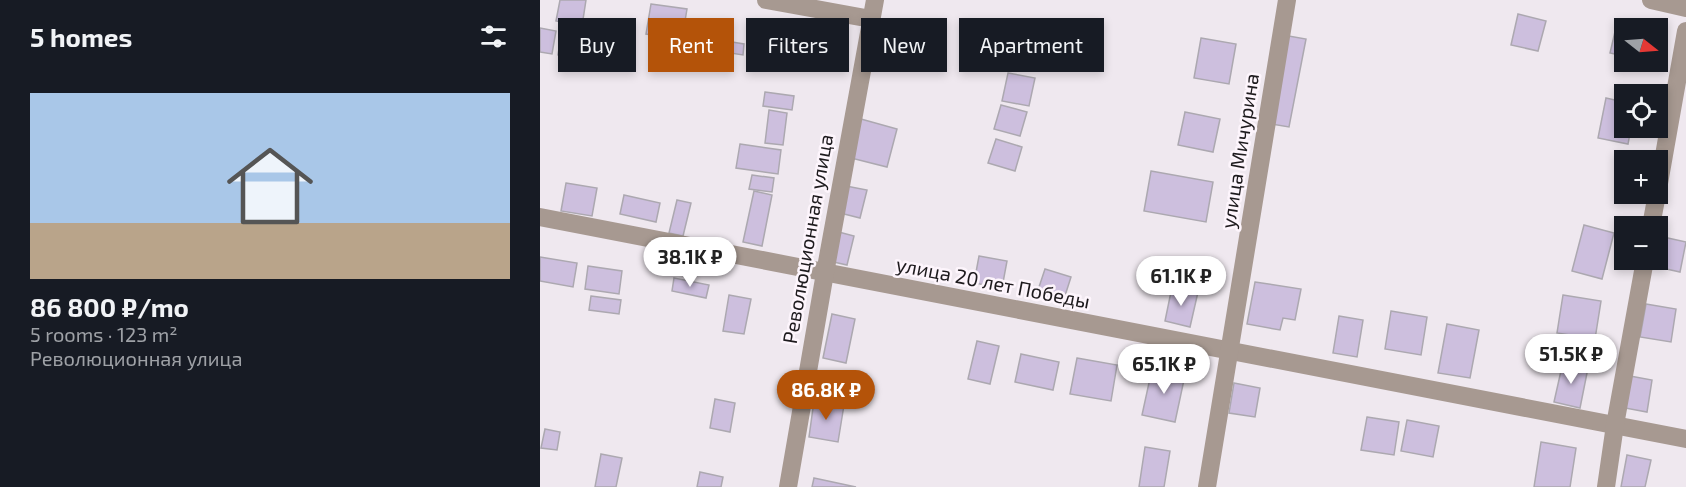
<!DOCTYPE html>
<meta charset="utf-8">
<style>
body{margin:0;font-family:"Exo 2",sans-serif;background:#242831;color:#f1f3f6;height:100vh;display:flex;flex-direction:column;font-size:22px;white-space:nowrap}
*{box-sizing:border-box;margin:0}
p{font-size:20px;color:#9ea1a6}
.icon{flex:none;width:33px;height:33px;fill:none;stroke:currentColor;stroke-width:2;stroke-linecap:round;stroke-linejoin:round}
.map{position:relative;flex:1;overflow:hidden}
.details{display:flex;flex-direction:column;background:#171b24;width:540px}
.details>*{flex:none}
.top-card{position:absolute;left:18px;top:18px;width:570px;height:54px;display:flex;gap:12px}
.needle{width:39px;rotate:107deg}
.tools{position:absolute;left:1074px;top:18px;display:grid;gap:12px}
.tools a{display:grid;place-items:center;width:54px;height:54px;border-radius:0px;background:#171b24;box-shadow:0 3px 9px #0003;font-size:30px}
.price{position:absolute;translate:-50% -51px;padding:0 14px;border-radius:21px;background:#fff;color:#222;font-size:20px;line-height:39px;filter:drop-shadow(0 2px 3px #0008)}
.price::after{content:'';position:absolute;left:50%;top:36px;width:18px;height:14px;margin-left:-9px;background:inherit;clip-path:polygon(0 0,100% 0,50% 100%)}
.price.selected{background:#b45309;color:#fff}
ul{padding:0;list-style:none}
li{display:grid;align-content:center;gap:12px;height:318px;padding:0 30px}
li+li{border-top:2px solid #363941}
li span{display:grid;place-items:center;height:186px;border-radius:0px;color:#555}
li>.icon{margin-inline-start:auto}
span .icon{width:108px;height:108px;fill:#fffc;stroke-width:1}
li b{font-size:26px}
h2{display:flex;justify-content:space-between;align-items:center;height:72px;padding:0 30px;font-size:26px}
.chip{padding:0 21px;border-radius:0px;background:#171b24;box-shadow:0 3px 9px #0003;font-size:21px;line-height:54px}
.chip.selected{background:#b45309;color:#fff}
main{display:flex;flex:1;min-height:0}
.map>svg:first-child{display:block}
.building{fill:#cdbfde;stroke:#aca8b0;stroke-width:1.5}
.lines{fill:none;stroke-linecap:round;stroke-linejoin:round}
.street{stroke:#a79991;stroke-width:18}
.labels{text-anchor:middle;stroke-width:5;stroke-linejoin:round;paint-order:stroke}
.street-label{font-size:20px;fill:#1d1a1d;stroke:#fdf5fc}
</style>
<main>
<section class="details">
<h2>5 homes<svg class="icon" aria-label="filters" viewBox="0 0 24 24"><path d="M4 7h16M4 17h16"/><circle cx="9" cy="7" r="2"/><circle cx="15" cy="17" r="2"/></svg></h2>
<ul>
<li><span style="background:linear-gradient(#a9c7e8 70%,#b9a48a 0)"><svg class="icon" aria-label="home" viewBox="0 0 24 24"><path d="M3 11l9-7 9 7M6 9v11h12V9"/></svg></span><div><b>86 800 ₽/mo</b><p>5 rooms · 123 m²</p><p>Революционная улица</p></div></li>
</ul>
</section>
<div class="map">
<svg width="1146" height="487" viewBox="0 0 1146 487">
<rect width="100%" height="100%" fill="#efe8ef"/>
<!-- building -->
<g class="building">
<polygon points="20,0 46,0 42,26 16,21"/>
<polygon points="111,4 147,9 142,39 106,34"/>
<polygon points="978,14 1006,21 998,51 971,45"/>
<polygon points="1078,19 1109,26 1108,28 1084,28 1084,56 1070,53"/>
<polygon points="340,21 362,25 354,67 332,62"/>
<polygon points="242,27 257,30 252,54 237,51"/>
<polygon points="0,28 16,31 12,54 0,52"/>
<polygon points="22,30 45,34 41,59 18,55"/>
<polygon points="743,35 766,39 749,127 726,123"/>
<polygon points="661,38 696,44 689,84 654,78"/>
<polygon points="192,42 204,44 203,55 190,53"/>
<polygon points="468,73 495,78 489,106 462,101"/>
<polygon points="225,92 254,96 252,110 223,106"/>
<polygon points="1066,98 1084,102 1084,128 1091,128 1088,144 1058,138"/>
<polygon points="461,105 487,112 480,136 454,129"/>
<polygon points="229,110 247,113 243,145 225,143"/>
<polygon points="645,112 680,119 673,152 638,145"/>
<polygon points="321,119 357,129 347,167 311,158"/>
<polygon points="456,139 482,147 475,171 448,163"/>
<polygon points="200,144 241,150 238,174 196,168"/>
<polygon points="611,171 673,182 666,222 604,211"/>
<polygon points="212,175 234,178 232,192 209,189"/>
<polygon points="26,183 57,188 52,216 21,211"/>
<polygon points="306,186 327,190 320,218 300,213"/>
<polygon points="214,191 232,195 222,246 203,242"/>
<polygon points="84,195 120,203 116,222 80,214"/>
<polygon points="137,200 151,203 143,236 129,233"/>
<polygon points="1044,225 1074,233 1062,279 1032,271"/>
<polygon points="295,231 314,236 307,265 289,261"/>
<polygon points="1119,236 1146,242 1140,272 1113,266 1114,260 1118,260"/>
<polygon points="439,256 467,261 462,288 434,283"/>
<polygon points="0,257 37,263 33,287 0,281"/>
<polygon points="48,266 82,271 79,294 45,289"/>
<polygon points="505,269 531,277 523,302 497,293"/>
<polygon points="134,278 169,285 166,298 132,291"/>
<polygon points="715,282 761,289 755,320 743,318 740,330 707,324"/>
<polygon points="632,287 658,292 650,327 625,321"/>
<polygon points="189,295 211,299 204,334 183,331"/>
<polygon points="1023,295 1061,301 1055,339 1017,333"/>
<polygon points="51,296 81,300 79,314 49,310"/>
<polygon points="1106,304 1136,309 1131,342 1100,337"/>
<polygon points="851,311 887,317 881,355 845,349"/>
<polygon points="292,314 315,319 306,363 283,358"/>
<polygon points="799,316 823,320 817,357 793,353"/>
<polygon points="907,324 939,330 930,378 898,373"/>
<polygon points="437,341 459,346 450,384 428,379"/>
<polygon points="481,354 519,362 513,390 475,382"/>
<polygon points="537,358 577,365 571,401 530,394"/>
<polygon points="1023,362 1048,368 1040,408 1014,402"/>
<polygon points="612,369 645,375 635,422 602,415"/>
<polygon points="1090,376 1112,380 1107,412 1085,408"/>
<polygon points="694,383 720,388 715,417 689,413"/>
<polygon points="175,399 195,403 190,432 170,428"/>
<polygon points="274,401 304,405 298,442 269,437"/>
<polygon points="827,417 859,422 854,455 821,450"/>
<polygon points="867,420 899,426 893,457 861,451"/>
<polygon points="5,429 20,432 17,450 1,448"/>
<polygon points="1001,442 1036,448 1030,487 994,487"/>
<polygon points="605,447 630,451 624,487 599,487"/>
<polygon points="61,454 82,458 76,487 55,487"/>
<polygon points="1087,455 1111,460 1105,487 1081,487"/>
<polygon points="160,472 183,477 181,487 157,487"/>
<polygon points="274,478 316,487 272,487"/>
</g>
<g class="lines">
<!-- street -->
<g class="street">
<polyline points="226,0 331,19"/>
<polyline points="1111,0 1146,8"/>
<polyline points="1118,189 1146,31"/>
<polyline points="0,217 1146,439"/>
<polyline points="1111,226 1117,194"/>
<polyline points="248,487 285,273 335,0"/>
<polyline points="667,487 747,0"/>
<polyline points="1066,487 1075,425 1105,260"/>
</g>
</g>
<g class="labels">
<!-- street labels -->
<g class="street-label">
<text transform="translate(700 151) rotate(-81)" y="7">улица Мичурина</text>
<text transform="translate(268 239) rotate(-80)" y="7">Революционная улица</text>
<text transform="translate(453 283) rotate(11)" y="7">улица 20 лет Победы</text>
</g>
</g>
</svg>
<div class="tools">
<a><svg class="needle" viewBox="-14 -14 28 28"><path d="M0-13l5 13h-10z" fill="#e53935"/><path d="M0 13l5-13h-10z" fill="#9ea1a6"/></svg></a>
<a><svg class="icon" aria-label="locate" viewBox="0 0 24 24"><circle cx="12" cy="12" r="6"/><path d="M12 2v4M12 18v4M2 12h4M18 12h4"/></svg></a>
<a>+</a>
<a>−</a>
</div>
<b class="price" style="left:150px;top:288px">38.1K ₽</b>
<b class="price" style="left:641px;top:307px">61.1K ₽</b>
<b class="price" style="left:1031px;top:385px">51.5K ₽</b>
<b class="price" style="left:624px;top:395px">65.1K ₽</b>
<b class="price selected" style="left:286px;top:421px">86.8K ₽</b>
<div class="top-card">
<a class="chip">Buy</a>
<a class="chip selected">Rent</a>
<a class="chip">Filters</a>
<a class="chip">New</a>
<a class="chip">Apartment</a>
</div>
</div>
</main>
